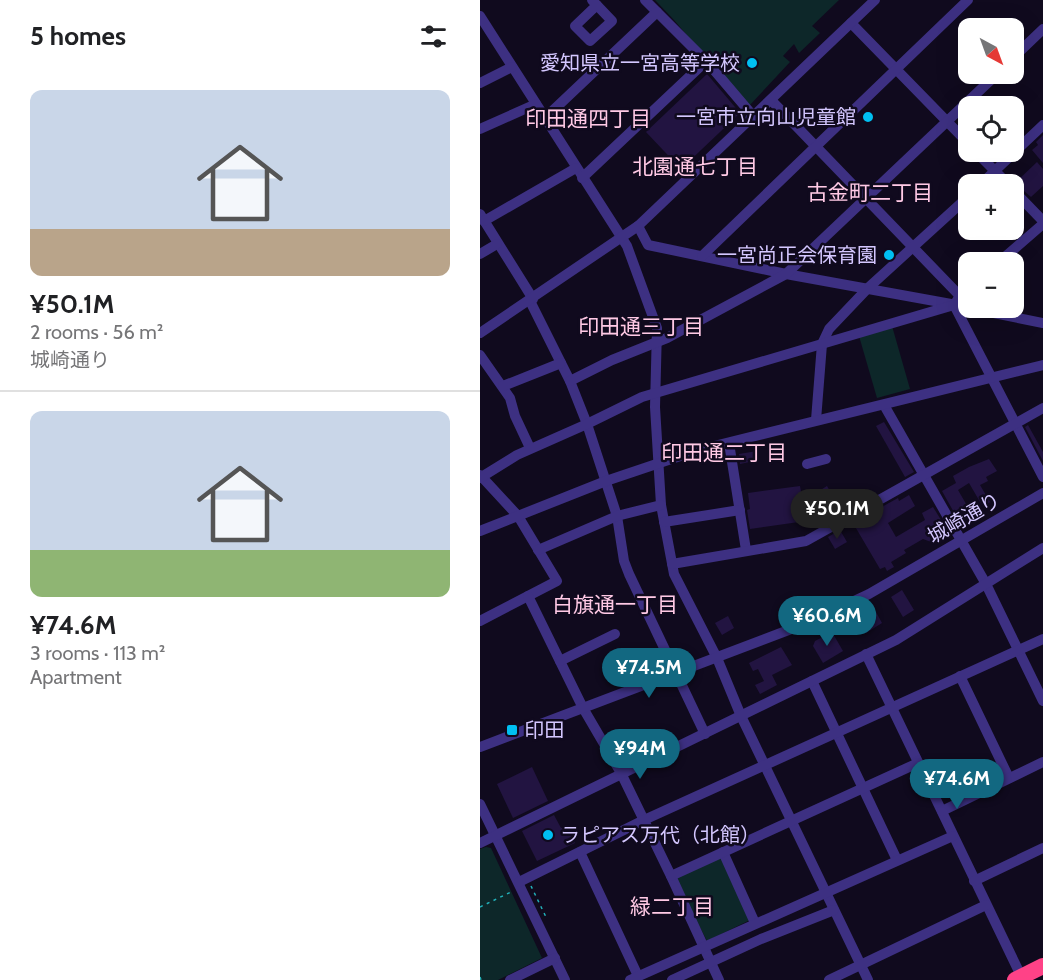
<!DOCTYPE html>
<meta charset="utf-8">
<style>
body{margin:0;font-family:Cabin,"Noto Sans JP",sans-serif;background:#f2f2f2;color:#202124;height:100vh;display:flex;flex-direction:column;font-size:22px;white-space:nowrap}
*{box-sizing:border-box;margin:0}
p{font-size:20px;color:#757577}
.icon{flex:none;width:33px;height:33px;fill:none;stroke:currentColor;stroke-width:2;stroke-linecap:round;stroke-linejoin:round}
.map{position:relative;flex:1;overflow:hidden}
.details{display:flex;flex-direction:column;background:#fff;width:480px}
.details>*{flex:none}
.needle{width:39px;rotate:139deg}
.controls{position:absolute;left:478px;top:18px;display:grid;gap:12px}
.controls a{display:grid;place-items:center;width:66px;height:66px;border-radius:12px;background:#fff;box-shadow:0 6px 24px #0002;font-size:30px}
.price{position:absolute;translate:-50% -51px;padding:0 14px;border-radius:21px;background:#126881;color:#fff;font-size:20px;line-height:39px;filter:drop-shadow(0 2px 3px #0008)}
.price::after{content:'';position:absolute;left:50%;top:36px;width:18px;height:14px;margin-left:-9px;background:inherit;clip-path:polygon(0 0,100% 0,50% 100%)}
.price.current{background:#222;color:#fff}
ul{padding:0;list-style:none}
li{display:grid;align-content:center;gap:12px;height:318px;padding:0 30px}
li+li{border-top:2px solid #e0e0e0}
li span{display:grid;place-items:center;height:186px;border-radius:12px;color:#555}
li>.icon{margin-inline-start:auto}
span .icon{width:108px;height:108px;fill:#fffc;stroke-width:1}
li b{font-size:26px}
h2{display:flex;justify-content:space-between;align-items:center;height:72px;padding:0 30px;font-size:26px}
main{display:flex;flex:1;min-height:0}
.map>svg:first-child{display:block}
.green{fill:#0d2729}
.building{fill:#221441}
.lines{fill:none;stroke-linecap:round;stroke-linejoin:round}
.path{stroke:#22b1b9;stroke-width:1.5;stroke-dasharray:3 4.5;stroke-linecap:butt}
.minor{stroke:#3d3082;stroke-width:10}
.highway{stroke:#ff4287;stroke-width:16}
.poi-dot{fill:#00bff2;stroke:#100a1e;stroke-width:2}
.labels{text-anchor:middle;stroke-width:5;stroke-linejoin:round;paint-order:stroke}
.poi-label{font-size:20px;fill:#d4c7ff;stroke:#100a1e;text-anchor:end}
.street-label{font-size:20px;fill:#d4c7ff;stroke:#100a1e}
.neighbourhood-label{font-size:21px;fill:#ffc9e5;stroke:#100a1e}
</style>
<main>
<section class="details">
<h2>5 homes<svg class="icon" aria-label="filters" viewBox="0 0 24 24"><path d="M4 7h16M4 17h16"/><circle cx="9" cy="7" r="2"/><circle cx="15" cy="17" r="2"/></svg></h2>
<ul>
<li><span style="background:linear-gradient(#c9d6e8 75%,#b9a48a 0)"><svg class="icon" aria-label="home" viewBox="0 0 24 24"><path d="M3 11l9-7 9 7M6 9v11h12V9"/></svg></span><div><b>¥50.1M</b><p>2 rooms · 56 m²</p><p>城崎通り</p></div></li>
<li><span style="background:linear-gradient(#c9d6e8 75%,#8fb573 0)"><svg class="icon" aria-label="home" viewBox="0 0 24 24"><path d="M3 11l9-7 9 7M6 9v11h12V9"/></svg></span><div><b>¥74.6M</b><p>3 rooms · 113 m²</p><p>Apartment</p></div></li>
</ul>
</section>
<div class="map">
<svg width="563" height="980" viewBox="0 0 563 980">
<rect width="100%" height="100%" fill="#100a1e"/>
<!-- green -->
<g class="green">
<polygon points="175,0 359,0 332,26 340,33 319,53 314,44 303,56 310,62 269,106 267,106 194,20"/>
<polygon points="412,326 430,389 397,398 379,336"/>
<polygon points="6,847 11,848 62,958 18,980 0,980 0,849"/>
<polygon points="241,857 270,920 227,941 195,878"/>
</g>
<!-- building -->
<g class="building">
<polygon points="227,74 260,113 201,169 166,132"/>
<polygon points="563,135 563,163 552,150 558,145 556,142"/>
<polygon points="557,162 563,169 563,186 551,197 535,183"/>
<polygon points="404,422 434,472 425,477 396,426"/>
<polygon points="548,425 563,452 563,461 545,427"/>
<polygon points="277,451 279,460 260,464 259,454"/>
<polygon points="509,459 517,471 506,477 508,481 500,485 510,502 503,507 489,483 478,490 489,509 476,516 462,491 476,483 473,476 489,467"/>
<polygon points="320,486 326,521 270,529 267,510 270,509 268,493"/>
<polygon points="347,486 362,512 347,521 334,494"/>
<polygon points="429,495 435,506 408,523 416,537 445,520 442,513 453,507 466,528 451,537 451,542 443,539 424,550 426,553 411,562 414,567 407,571 405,567 400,569 373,523 418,498 419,501"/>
<polygon points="360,530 367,542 355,549 348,537"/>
<polygon points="422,590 434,610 423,617 411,597"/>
<polygon points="396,612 402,623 386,633 379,621 383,618 382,616"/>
<polygon points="248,616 254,628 242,635 235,623"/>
<polygon points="352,632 363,651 343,663 333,646 335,641"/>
<polygon points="301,647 312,665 292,675 297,685 280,694 275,685 284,681 278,669 273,671 269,663"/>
<polygon points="52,767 68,801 33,818 17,784"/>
<polygon points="74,815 81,828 87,825 95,843 57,861 42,831"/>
</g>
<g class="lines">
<!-- path -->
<g class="path">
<polyline points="51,886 66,917"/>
<polyline points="0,907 33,891"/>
<polyline points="0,977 1,980"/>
</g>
<!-- minor -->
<g class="minor">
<polyline points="112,0 132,21 110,41 95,26 117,5"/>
<polyline points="165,0 228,63 274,117"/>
<polyline points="0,16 147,246 177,328 175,407 181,505 194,574 237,658 261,716 388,980"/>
<polyline points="371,23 489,144"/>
<polyline points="534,57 563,29"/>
<polyline points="0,83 32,67"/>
<polyline points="291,100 480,296"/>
<polyline points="65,118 177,12"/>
<polyline points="0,129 56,104"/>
<polyline points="496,152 528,184"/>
<polyline points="102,178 226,61"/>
<polyline points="501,184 563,125"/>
<polyline points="534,191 563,221"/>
<polyline points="0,214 53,299"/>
<polyline points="4,221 96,168"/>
<polyline points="158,226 168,245 306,274 471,304"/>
<polyline points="0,254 17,244"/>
<polyline points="222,256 488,0"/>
<polyline points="519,262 563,224"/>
<polyline points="50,301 90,381 107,424 137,516 144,561 149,574 225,734"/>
<polyline points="563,323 474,305 563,477"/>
<polyline points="0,333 158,226 395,0"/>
<polyline points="0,355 30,398 35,416 50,448"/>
<polyline points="90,381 132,360 187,338 306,274 517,74"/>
<polyline points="23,386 81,363"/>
<polyline points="404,405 506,584 563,701"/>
<polyline points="336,420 342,344 349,329 388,288 489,196"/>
<polyline points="249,443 266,550"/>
<polyline points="327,464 346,459"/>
<polyline points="0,475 38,516 77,581 0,621"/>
<polyline points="0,478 37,455 107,424 162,397 474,305 480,296 489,288"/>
<polyline points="184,522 260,510"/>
<polyline points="0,531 126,481 218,450 563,365"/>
<polyline points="58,550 137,516 181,505"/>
<polyline points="192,564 326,541 563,408"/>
<polyline points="48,596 103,708 141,773 191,876 239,980"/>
<polyline points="386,654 543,980"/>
<polyline points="80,661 135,634"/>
<polyline points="480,676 529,778"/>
<polyline points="332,681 417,860"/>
<polyline points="0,747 327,623 389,594 563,493"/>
<polyline points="0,804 85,980"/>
<polyline points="462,811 563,762"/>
<polyline points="0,843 416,640 563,548"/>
<polyline points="100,852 158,976"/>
<polyline points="243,852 275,923"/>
<polyline points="191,876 438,763"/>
<polyline points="494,881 563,848"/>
<polyline points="39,882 164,820 563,639"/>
<polyline points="30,980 75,958"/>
<polyline points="150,980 473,836"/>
<polyline points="192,980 281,939 354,910"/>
<polyline points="349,980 506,905"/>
</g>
<!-- highway -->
<polyline class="highway" points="535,980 563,966"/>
</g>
<!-- markers -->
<g class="poi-dot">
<circle cx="272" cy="63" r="6"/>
<circle cx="388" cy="117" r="6"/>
<circle cx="409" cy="255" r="6"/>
<rect x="26" y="724" width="12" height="12" rx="3"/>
<circle cx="68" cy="835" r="6"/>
</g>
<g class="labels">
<!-- poi labels -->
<g class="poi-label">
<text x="260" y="70">愛知県立一宮高等学校</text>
<text x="376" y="124">一宮市立向山児童館</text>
<text x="397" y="262">一宮尚正会保育園</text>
<text x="44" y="737" text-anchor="start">印田</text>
<text x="80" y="842" text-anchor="start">ラピアス万代（北館）</text>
</g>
<!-- street labels -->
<g class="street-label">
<text transform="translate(484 518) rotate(-30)" y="7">城崎通り</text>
</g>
<!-- neighbourhood labels -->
<g class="neighbourhood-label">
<text x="108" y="126">印田通四丁目</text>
<text x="215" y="174">北園通七丁目</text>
<text x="390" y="200">古金町二丁目</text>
<text x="161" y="334">印田通三丁目</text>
<text x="244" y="460">印田通二丁目</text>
<text x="135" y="612">白旗通一丁目</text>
<text x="192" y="914">緑二丁目</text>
</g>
</g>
</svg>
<div class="controls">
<a><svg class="needle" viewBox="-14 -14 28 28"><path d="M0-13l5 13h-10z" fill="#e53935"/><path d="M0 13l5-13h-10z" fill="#757577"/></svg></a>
<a><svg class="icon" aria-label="locate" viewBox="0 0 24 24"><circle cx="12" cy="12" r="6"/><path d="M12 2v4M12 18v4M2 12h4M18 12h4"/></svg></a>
<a>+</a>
<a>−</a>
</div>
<b class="price current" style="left:357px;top:540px">¥50.1M</b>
<b class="price" style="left:347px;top:647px">¥60.6M</b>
<b class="price" style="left:169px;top:699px">¥74.5M</b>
<b class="price" style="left:160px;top:780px">¥94M</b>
<b class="price" style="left:477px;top:810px">¥74.6M</b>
</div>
</main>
